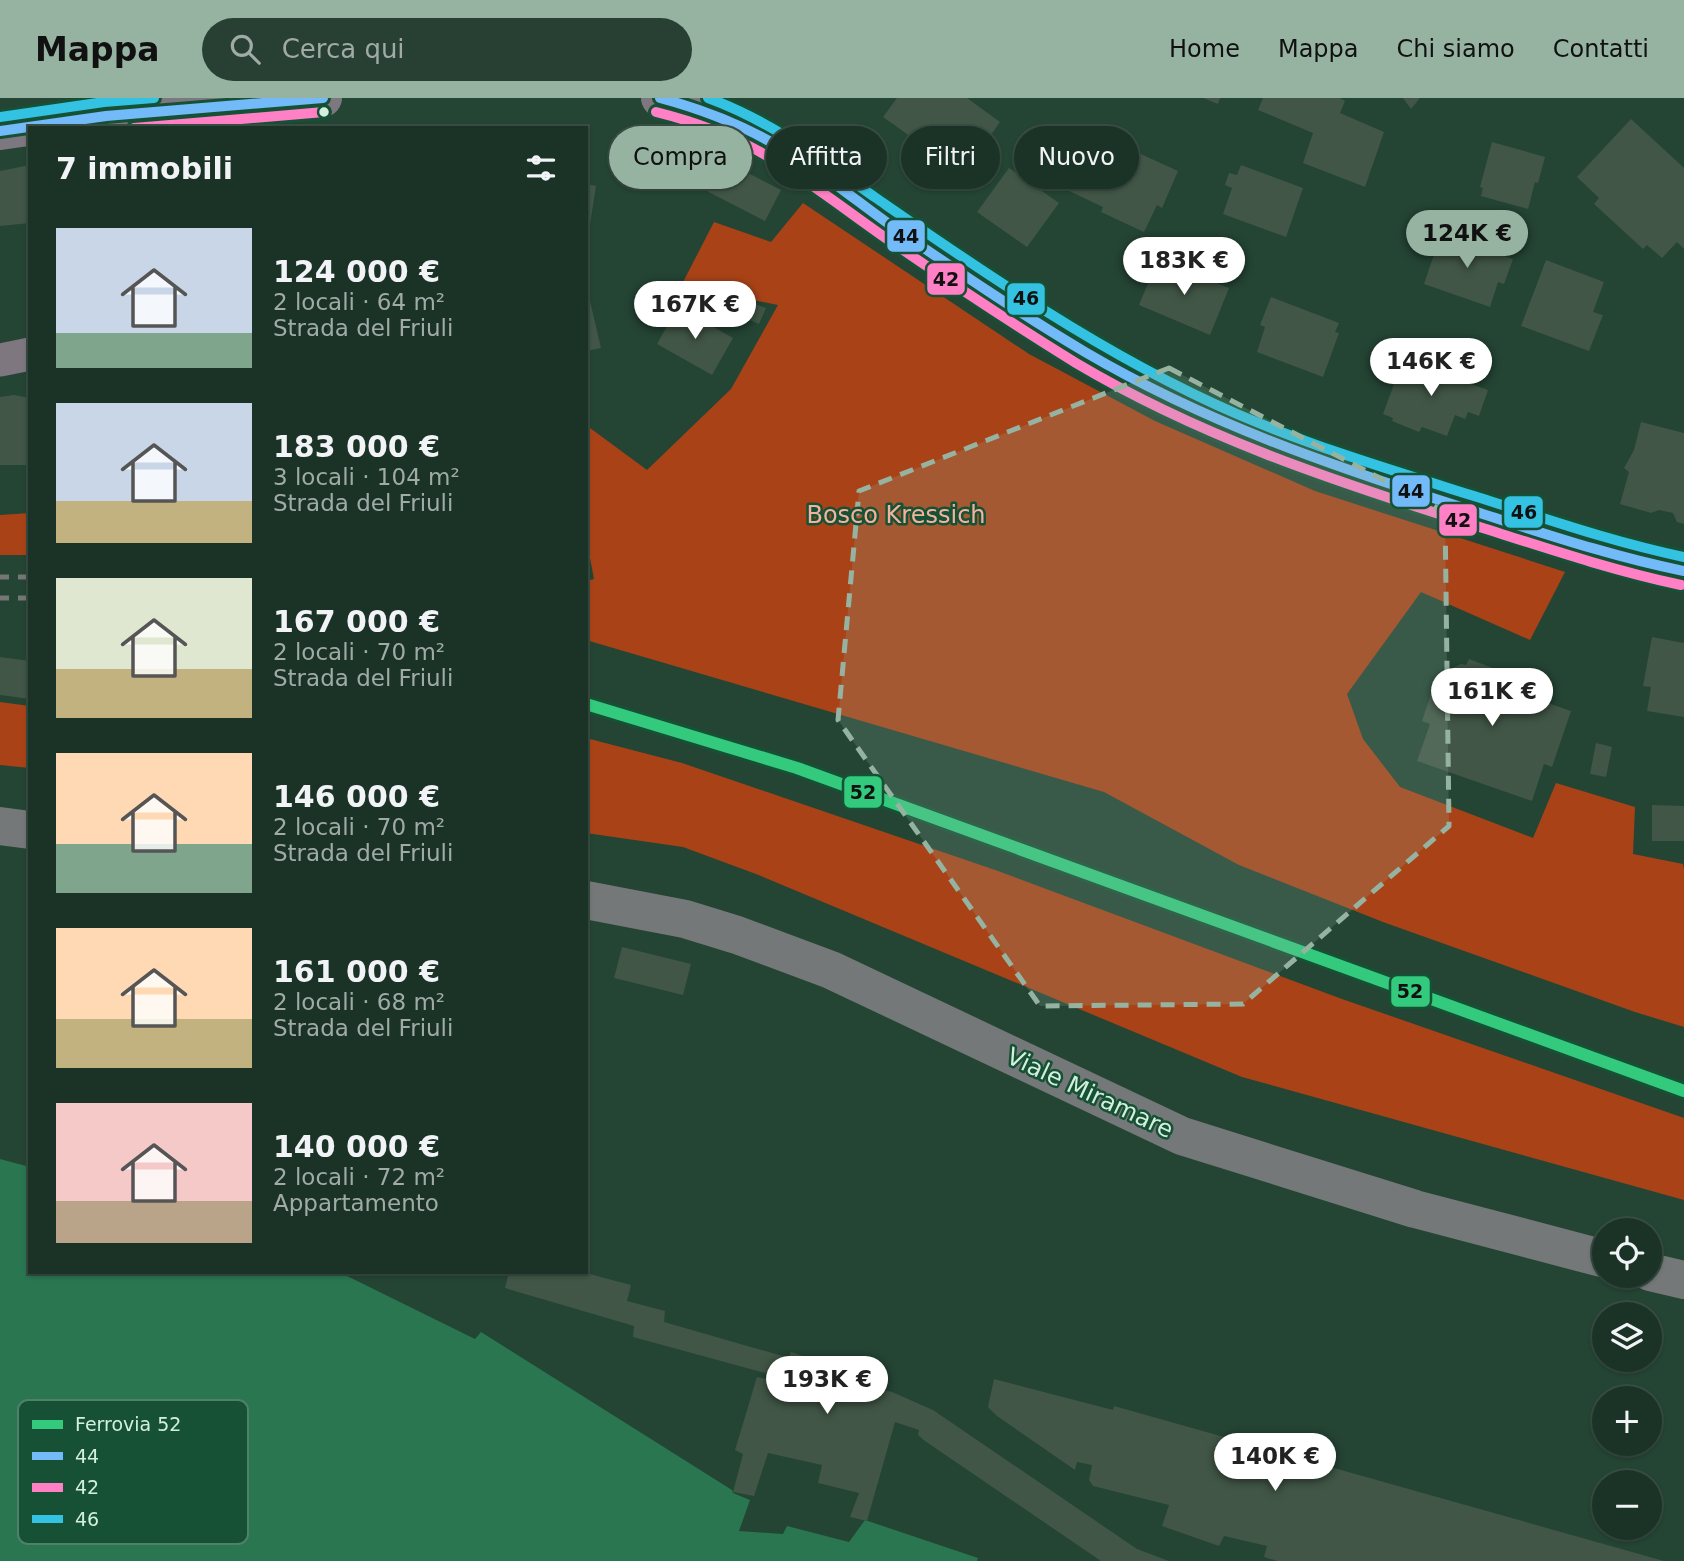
<!DOCTYPE html>
<html lang="it">
<meta charset="utf-8">
<style>
body{margin:0;font-family:"DejaVu Sans",sans-serif;background:#283f33;color:#f1f3f6;height:100vh;display:flex;flex-direction:column;font-size:26px;white-space:nowrap}
*{box-sizing:border-box;margin:0}
p{font-size:23px;color:#a0aaa7}
.icon{flex:none;width:38px;height:38px;fill:none;stroke:currentColor;stroke-width:2;stroke-linecap:round;stroke-linejoin:round}
.map{position:relative;flex:1;overflow:hidden}
.drawer{position:absolute;left:28px;top:28px;width:560px;height:1148px;display:flex;flex-direction:column;background:#1b3327;border-radius:0px;box-shadow:0 2px 5px #0004,0 0 0 2px #394e44}
.drawer>*{flex:none}
.banner{position:absolute;left:609px;top:28px;width:665px;height:63px;display:flex;gap:14px}
.fabs{position:absolute;left:1592px;top:1120px;display:grid;gap:14px}
.fabs a{display:grid;place-items:center;width:70px;height:70px;border-radius:50%;background:#1b3327;box-shadow:0 2px 5px #0004,0 0 0 2px #394e44;font-size:35px}
.price{position:absolute;translate:-50% -60px;padding:0 16px;border-radius:24px;background:#fff;color:#222;font-size:23px;line-height:46px;filter:drop-shadow(0 2px 4px #0008)}
.price::after{content:'';position:absolute;left:50%;top:42px;width:21px;height:16px;margin-left:-10px;background:inherit;clip-path:polygon(0 0,100% 0,50% 100%)}
.price.selected{background:#96b3a2;color:#111}
ul{padding:0;list-style:none}
li{display:flex;align-items:center;gap:21px;height:175px;padding:0 28px}
li span{display:grid;place-items:center;flex:none;width:196px;height:140px;border-radius:0px;color:#555}
li>.icon{margin-inline-start:auto}
span .icon{width:84px;height:84px;fill:#fffc;stroke-width:1}
li b{font-size:30px}
h2{display:flex;justify-content:space-between;align-items:center;height:84px;padding:0 28px;font-size:30px}
.tag{padding:0 24px;border-radius:32px;background:#1b3327;box-shadow:0 2px 5px #0004,0 0 0 2px #394e44;font-size:24px;line-height:63px}
.tag.selected{background:#96b3a2;color:#111}
header{display:flex;align-items:center;gap:42px;box-sizing:border-box;height:98px;padding:0 35px;background:#96b3a2;color:#111}
header strong{font-size:33px}
nav{display:flex;gap:38px;margin-inline-start:auto;font-size:24px}
.search{width:490px;height:63px;background:#283f33;display:flex;align-items:center;gap:18px;box-sizing:border-box;padding:0 24px;border-radius:38px;color:#a0aaa7;font-size:26px}
.map>svg:first-child{display:block}
.forest{fill:#a94317}
.water{fill:#297651}
.building{fill:#415646}
.lines{fill:none;stroke-linecap:round;stroke-linejoin:round}
.minor{stroke:#7f777f;stroke-width:33}
.secondary{stroke:#7d787f;stroke-width:38}
.primary{stroke:#747878;stroke-width:38}
.rail{stroke:#747776;stroke-width:5;stroke-dasharray:9 9;stroke-linecap:butt}
.bus-1-casing{stroke:#175135;stroke-width:16}
.bus-2-casing{stroke:#175135;stroke-width:16}
.bus-3-casing{stroke:#175135;stroke-width:16}
.bus-1{stroke:#73baf8;stroke-width:10}
.bus-2{stroke:#ff80c5;stroke-width:10}
.bus-3{stroke:#33c2e2;stroke-width:10}
.rail-1-casing{stroke:#175135;stroke-width:18}
.rail-1{stroke:#33ca7d;stroke-width:12}
.marked{fill:#96b3a2;fill-opacity:0.2;stroke:#96b3a2;stroke-width:5;stroke-dasharray:14 9;stroke-linejoin:round}
.bus-dot{fill:#d3efde;stroke:#175135;stroke-width:2.5}
.labels{text-anchor:middle;stroke-width:5;stroke-linejoin:round;paint-order:stroke}
.park-label{font-size:24px;fill:#f1b29e;stroke:#175135}
.street-label{font-size:24px;fill:#d3efde;stroke:#175135}
.key{fill:#175135;stroke:#4f8068;stroke-width:2}
.key-label{font-size:19px;fill:#d3efde}
.line-badge{stroke:#175135;stroke-width:2.5}
.pale-badge-label{font-size:19px;text-anchor:middle;font-weight:bold;fill:#111}
</style>
<header>
<strong>Mappa</strong>
<div class="search"><svg class="icon" aria-label="search" viewBox="0 0 24 24"><circle cx="10" cy="10" r="6"/><path d="M15 15l6 6"/></svg>Cerca qui</div>
<nav><a>Home</a><a>Mappa</a><a>Chi siamo</a><a>Contatti</a></nav>
</header>
<div class="map">
<svg width="1684" height="1463" viewBox="0 0 1684 1463">
<rect width="100%" height="100%" fill="#244434"/>
<!-- forest -->
<g class="forest">
<polygon points="803,105 1029,256 1155,323 1315,393 1565,474 1530,542 1421,494 1347,596 1363,641 1400,689 1533,740 1556,685 1635,709 1633,756 1683,766 1684,771 1684,929 1635,914 1383,824 1239,767 1104,694 586,542 586,483 594,481 586,439 586,327 647,372 731,291 778,207 681,188 714,124 771,144"/>
<polygon points="30,415 30,457 0,457 0,417"/>
<polygon points="0,604 30,608 30,670 0,667"/>
<polygon points="586,640 682,665 998,773 1342,901 1684,1020 1684,1102 1242,979 756,776 683,749 586,735"/>
</g>
<!-- water -->
<polygon class="water" points="0,1061 30,1069 30,1174 339,1174 475,1241 481,1234 732,1392 733,1395 750,1402 739,1433 783,1436 787,1428 849,1444 865,1422 978,1460 977,1463 0,1463"/>
<!-- building -->
<g class="building">
<polygon points="897,0 967,0 1000,24 963,76 883,19"/>
<polygon points="1203,0 1220,0 1218,6"/>
<polygon points="1263,0 1340,0 1345,3 1340,15 1384,34 1365,89 1303,65 1313,35 1258,12"/>
<polygon points="1403,0 1420,0 1411,11"/>
<polygon points="1631,21 1684,70 1684,151 1677,144 1662,160 1647,147 1643,151 1594,106 1599,100 1577,79"/>
<polygon points="1086,31 1178,73 1162,110 1157,107 1144,134 1101,114 1103,109 1065,91 1075,69 1070,66"/>
<polygon points="1492,44 1545,59 1538,85 1535,84 1528,111 1481,98 1483,90 1480,89"/>
<polygon points="674,53 698,65 705,53 781,92 765,123 664,71"/>
<polygon points="30,67 30,125 0,128 0,73"/>
<polygon points="1241,67 1303,90 1286,139 1223,116 1232,90 1225,87 1229,75 1237,77"/>
<polygon points="1009,70 1059,105 1027,149 977,114"/>
<polygon points="586,86 596,88 588,139 586,139"/>
<polygon points="1441,136 1513,161 1504,186 1498,184 1490,209 1424,186"/>
<polygon points="1158,161 1229,190 1210,237 1139,207"/>
<polygon points="1546,162 1604,184 1593,214 1603,217 1589,253 1521,228"/>
<polygon points="1271,199 1339,225 1335,234 1339,235 1323,279 1257,254 1265,229 1260,227"/>
<polygon points="590,203 601,250 586,253 586,204"/>
<polygon points="753,205 766,210 759,226 747,221"/>
<polygon points="678,209 733,240 712,277 657,246"/>
<polygon points="1404,259 1446,271 1444,277 1488,292 1479,318 1468,314 1465,321 1455,317 1447,338 1422,329 1419,334 1392,323 1393,320 1383,316"/>
<polygon points="14,297 30,300 30,367 0,367 0,299"/>
<polygon points="1641,324 1684,335 1684,426 1677,424 1673,415 1659,412 1651,415 1620,406 1629,374 1624,370 1634,352"/>
<polygon points="1652,539 1684,545 1684,619 1647,613 1651,589 1643,588"/>
<polygon points="0,559 30,563 30,601 0,597"/>
<polygon points="1469,561 1549,591 1545,604 1571,613 1552,669 1544,666 1532,703 1417,663 1430,626 1422,623 1437,578 1442,579 1444,574 1461,566 1466,567"/>
<polygon points="1596,645 1612,649 1606,679 1590,676"/>
<polygon points="1652,707 1684,708 1684,743 1652,743"/>
<polygon points="622,849 691,866 683,897 614,880"/>
<polygon points="509,1174 534,1178 535,1174 582,1174 631,1187 627,1203 665,1213 664,1224 779,1257 789,1259 791,1254 866,1279 864,1287 892,1294 933,1312 1137,1451 1169,1463 1101,1463 925,1343 918,1337 919,1332 895,1324 867,1423 850,1419 859,1395 818,1385 822,1367 768,1355 754,1398 733,1394 743,1356 735,1352 757,1279 781,1284 783,1273 773,1269 772,1277 633,1239 634,1228 505,1190"/>
<polygon points="994,1281 1113,1312 1114,1308 1664,1463 1277,1463 1264,1459 1267,1448 1224,1438 1219,1448 1162,1428 1169,1407 1093,1388 1089,1382 1092,1367 1077,1364 1075,1372 997,1318 988,1309"/>
</g>
<g class="lines">
<!-- minor -->
<polyline class="minor" points="0,262 30,256"/>
<!-- secondary -->
<g class="secondary">
<path d="M660,0C703,11 742,27 780,49C914,143 1048,242 1196,313C1285,355 1381,383 1475,413C1544,435 1613,460 1684,473"/>
<polyline points="0,33 106,18 323,0"/>
</g>
<!-- primary -->
<g class="primary">
<polyline points="0,728 30,732"/>
<polyline points="586,802 685,821 737,837 831,872 1182,1038 1415,1111 1605,1161"/>
<polyline points="1650,1174 1684,1182"/>
</g>
<!-- rail -->
<g class="rail">
<polyline points="586,442 587,442"/>
<polyline points="586,459 590,458"/>
<polyline points="0,479 30,479"/>
<polyline points="0,500 30,500"/>
</g>
<!-- bus-1 casing -->
<g class="bus-1-casing">
<g id="bus-1">
<path d="M660,0C701,11 740,26 776,47C817,70 855,102 893,129C956,172 1019,215 1085,254C1206,325 1332,368 1464,410C1537,433 1609,458 1684,473"/>
<polyline points="0,33 106,18 323,0"/>
</g>
</g>
<!-- bus-2 casing -->
<g class="bus-2-casing">
<g id="bus-2">
<path d="M656,14C696,24 737,39 772,61C813,86 851,116 890,143C951,185 1013,226 1076,265C1197,337 1328,381 1461,423C1534,446 1606,471 1681,487"/>
<polyline points="134,30 324,14"/>
</g>
</g>
<!-- bus-3 casing -->
<g class="bus-3-casing">
<g id="bus-3">
<path d="M708,0C771,23 822,62 876,100C931,138 987,177 1044,212C1106,251 1170,287 1237,316C1314,349 1394,373 1474,398C1544,420 1612,444 1684,459"/>
<polyline points="0,19 104,4 154,0"/>
</g>
</g>
<!-- bus-1 -->
<use href="#bus-1" class="bus-1"/>
<!-- bus-2 -->
<use href="#bus-2" class="bus-2"/>
<!-- bus-3 -->
<use href="#bus-3" class="bus-3"/>
<!-- rail-1 casing -->
<g class="rail-1-casing">
<polyline id="rail-1" points="586,606 797,670 1684,993"/>
</g>
<!-- rail-1 -->
<use href="#rail-1" class="rail-1"/>
</g>
<!-- marked area -->
<path class="marked" d="M1169,270L1445,414L1449,728L1243,906L1040,908L838,622L859,393Z"/>
<!-- markers -->
<circle class="bus-dot" cx="324" cy="14" r="6"/>
<g class="labels">
<!-- park labels -->
<g class="park-label">
<text x="896" y="425">Bosco Kressich</text>
</g>
<!-- street labels -->
<g class="street-label">
<text transform="translate(1090 995) rotate(25)" y="8">Viale Miramare</text>
</g>
</g>
<!-- legend -->
<rect x="18" y="1302" width="230" height="144" rx="10" class="key"/>
<rect x="32" y="1322" width="31" height="9" fill="#33ca7d"/>
<rect x="32" y="1354" width="31" height="8" fill="#73baf8"/>
<rect x="32" y="1385" width="31" height="9" fill="#ff80c5"/>
<rect x="32" y="1417" width="31" height="8" fill="#33c2e2"/>
<g class="key-label">
<text x="75" y="1333">Ferrovia 52</text>
<text x="75" y="1365">44</text>
<text x="75" y="1396">42</text>
<text x="75" y="1428">46</text>
</g>
<g class="line-badge">
<rect x="886" y="121" width="40" height="34" rx="7" fill="#73baf8"/>
<rect x="926" y="164" width="40" height="34" rx="7" fill="#ff80c5"/>
<rect x="1006" y="184" width="40" height="34" rx="7" fill="#33c2e2"/>
<rect x="1391" y="376" width="40" height="34" rx="7" fill="#73baf8"/>
<rect x="1503" y="397" width="41" height="34" rx="7" fill="#33c2e2"/>
<rect x="1438" y="405" width="40" height="34" rx="7" fill="#ff80c5"/>
<rect x="843" y="677" width="40" height="34" rx="7" fill="#33ca7d"/>
<rect x="1390" y="877" width="41" height="33" rx="7" fill="#33ca7d"/>
</g>
<g class="pale-badge-label">
<text x="906" y="145">44</text>
<text x="946" y="188">42</text>
<text x="1026" y="207">46</text>
<text x="1411" y="400">44</text>
<text x="1524" y="421">46</text>
<text x="1458" y="429">42</text>
<text x="863" y="701">52</text>
<text x="1410" y="900">52</text>
</g>
</svg>
<div class="fabs">
<a><svg class="icon" aria-label="locate" viewBox="0 0 24 24"><circle cx="12" cy="12" r="6"/><path d="M12 2v4M12 18v4M2 12h4M18 12h4"/></svg></a>
<a><svg class="icon" aria-label="layers" viewBox="0 0 24 24"><path d="M12 4l9 5-9 5-9-5zM3 14l9 5 9-5"/></svg></a>
<a>+</a>
<a>−</a>
</div>
<b class="price selected" style="left:1467px;top:172px">124K €</b>
<b class="price" style="left:1184px;top:199px">183K €</b>
<b class="price" style="left:695px;top:243px">167K €</b>
<b class="price" style="left:1431px;top:300px">146K €</b>
<b class="price" style="left:1492px;top:630px">161K €</b>
<b class="price" style="left:827px;top:1318px">193K €</b>
<b class="price" style="left:1275px;top:1395px">140K €</b>
<div class="banner">
<a class="tag selected">Compra</a>
<a class="tag">Affitta</a>
<a class="tag">Filtri</a>
<a class="tag">Nuovo</a>
</div>
<section class="drawer">
<h2>7 immobili<svg class="icon" aria-label="filters" viewBox="0 0 24 24"><path d="M4 7h16M4 17h16"/><circle cx="9" cy="7" r="2"/><circle cx="15" cy="17" r="2"/></svg></h2>
<ul>
<li><span style="background:linear-gradient(#c9d6e8 75%,#7fa58c 0)"><svg class="icon" aria-label="home" viewBox="0 0 24 24"><path d="M3 11l9-7 9 7M6 9v11h12V9"/></svg></span><div><b>124 000 €</b><p>2 locali · 64 m²</p><p>Strada del Friuli</p></div></li>
<li><span style="background:linear-gradient(#c9d6e8 70%,#c2b280 0)"><svg class="icon" aria-label="home" viewBox="0 0 24 24"><path d="M3 11l9-7 9 7M6 9v11h12V9"/></svg></span><div><b>183 000 €</b><p>3 locali · 104 m²</p><p>Strada del Friuli</p></div></li>
<li><span style="background:linear-gradient(#dfe7d0 65%,#c2b280 0)"><svg class="icon" aria-label="home" viewBox="0 0 24 24"><path d="M3 11l9-7 9 7M6 9v11h12V9"/></svg></span><div><b>167 000 €</b><p>2 locali · 70 m²</p><p>Strada del Friuli</p></div></li>
<li><span style="background:linear-gradient(#ffd9b3 65%,#7fa58c 0)"><svg class="icon" aria-label="home" viewBox="0 0 24 24"><path d="M3 11l9-7 9 7M6 9v11h12V9"/></svg></span><div><b>146 000 €</b><p>2 locali · 70 m²</p><p>Strada del Friuli</p></div></li>
<li><span style="background:linear-gradient(#ffd9b3 65%,#c2b280 0)"><svg class="icon" aria-label="home" viewBox="0 0 24 24"><path d="M3 11l9-7 9 7M6 9v11h12V9"/></svg></span><div><b>161 000 €</b><p>2 locali · 68 m²</p><p>Strada del Friuli</p></div></li>
<li><span style="background:linear-gradient(#f6c9c9 70%,#b9a48a 0)"><svg class="icon" aria-label="home" viewBox="0 0 24 24"><path d="M3 11l9-7 9 7M6 9v11h12V9"/></svg></span><div><b>140 000 €</b><p>2 locali · 72 m²</p><p>Appartamento</p></div></li>
</ul>
</section>
</div>
